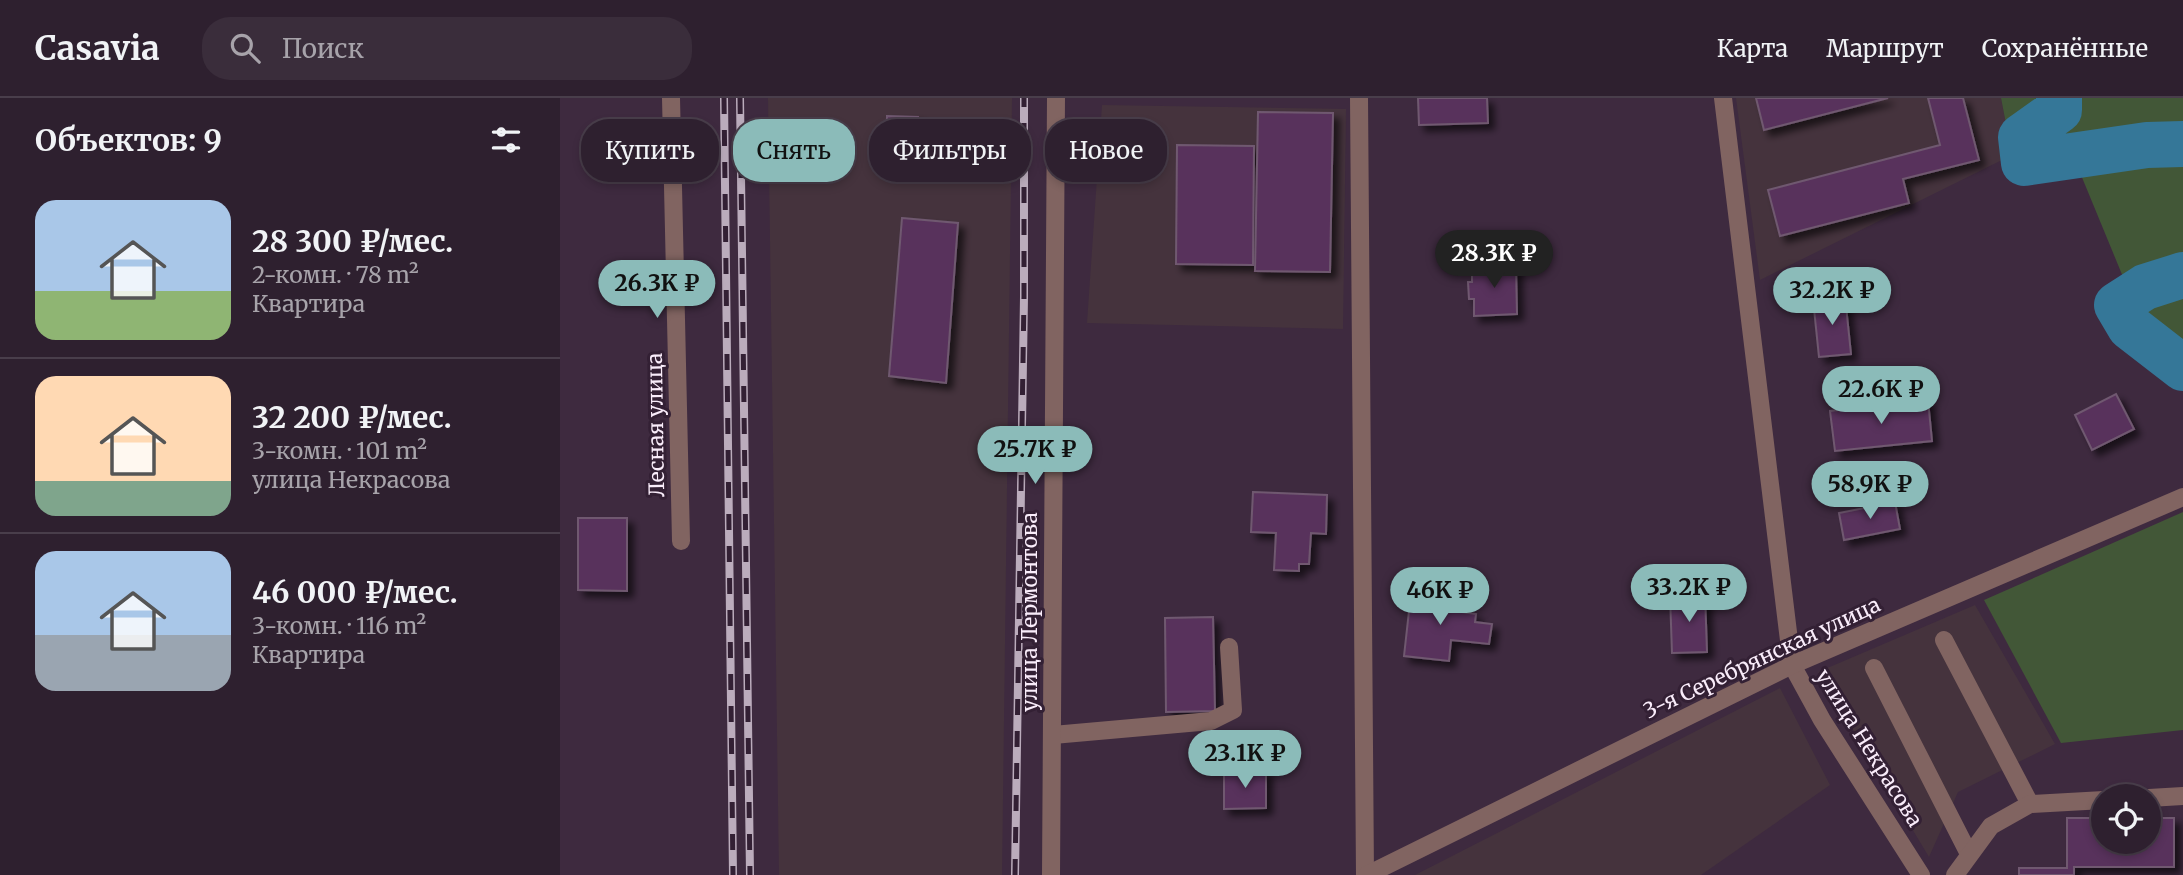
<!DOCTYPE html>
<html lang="ru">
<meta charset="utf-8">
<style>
body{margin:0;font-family:Merriweather,serif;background:#3a2d3b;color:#f1f3f6;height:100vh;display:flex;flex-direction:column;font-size:26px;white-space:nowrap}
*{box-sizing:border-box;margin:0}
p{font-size:23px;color:#a7a3aa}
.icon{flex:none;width:38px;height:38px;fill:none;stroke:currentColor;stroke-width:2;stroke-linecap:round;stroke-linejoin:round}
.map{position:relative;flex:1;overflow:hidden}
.side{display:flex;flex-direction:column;background:#2e202f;width:560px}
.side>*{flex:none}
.guide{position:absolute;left:21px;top:21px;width:665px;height:63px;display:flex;gap:14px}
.buttons{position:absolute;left:1531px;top:686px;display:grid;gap:14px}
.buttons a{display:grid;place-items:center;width:70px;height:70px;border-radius:50%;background:#2e202f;box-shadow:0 4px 10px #0003,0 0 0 2px #493e4b;font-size:35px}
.price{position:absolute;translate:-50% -60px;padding:0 16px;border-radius:24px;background:#8bbbb9;color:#111;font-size:23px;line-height:46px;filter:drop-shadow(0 2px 4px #0008)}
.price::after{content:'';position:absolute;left:50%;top:42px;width:21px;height:16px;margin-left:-10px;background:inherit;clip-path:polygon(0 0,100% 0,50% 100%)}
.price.current{background:#222;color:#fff}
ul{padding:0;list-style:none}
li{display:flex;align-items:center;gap:21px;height:175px;padding:0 35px}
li+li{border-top:2px solid #493e4b}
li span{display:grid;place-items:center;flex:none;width:196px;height:140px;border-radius:21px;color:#555}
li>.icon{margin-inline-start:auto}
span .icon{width:84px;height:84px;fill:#fffc;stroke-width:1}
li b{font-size:30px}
h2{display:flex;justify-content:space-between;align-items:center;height:84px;padding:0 35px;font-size:30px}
.pill{padding:0 24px;border-radius:28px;background:#2e202f;box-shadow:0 4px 10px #0003,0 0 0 2px #493e4b;font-size:24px;line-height:63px}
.pill.current{background:#8bbbb9;color:#111}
header{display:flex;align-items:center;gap:42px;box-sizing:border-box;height:98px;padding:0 35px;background:#2e202f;border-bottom:2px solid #493e4b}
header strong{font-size:33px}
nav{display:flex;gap:38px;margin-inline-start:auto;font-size:24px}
.search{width:490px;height:63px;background:#3a2d3b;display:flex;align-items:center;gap:18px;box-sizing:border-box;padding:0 24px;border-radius:28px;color:#a7a3aa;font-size:26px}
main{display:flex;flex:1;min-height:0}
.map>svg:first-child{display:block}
.industrial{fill:#45333d}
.green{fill:#425737}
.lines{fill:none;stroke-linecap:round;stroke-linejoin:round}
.river{stroke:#357798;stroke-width:46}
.building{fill:#59325c;stroke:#6f5970;stroke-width:2;filter:url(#shadow)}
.minor{stroke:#816461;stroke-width:18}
.rail-casing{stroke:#bbacbc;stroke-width:8}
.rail{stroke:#332034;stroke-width:5;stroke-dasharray:16;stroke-linecap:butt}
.labels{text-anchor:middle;stroke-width:6;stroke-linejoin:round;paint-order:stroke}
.street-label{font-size:21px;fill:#f9ecfa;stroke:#332034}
</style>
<header>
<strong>Casavia</strong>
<div class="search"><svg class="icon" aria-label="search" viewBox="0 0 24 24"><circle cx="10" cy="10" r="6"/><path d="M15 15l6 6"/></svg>Поиск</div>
<nav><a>Карта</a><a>Маршрут</a><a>Сохранённые</a></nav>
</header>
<main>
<section class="side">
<h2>Объектов: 9<svg class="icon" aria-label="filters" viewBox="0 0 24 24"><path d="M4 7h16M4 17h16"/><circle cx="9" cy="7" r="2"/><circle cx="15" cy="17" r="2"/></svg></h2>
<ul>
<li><span style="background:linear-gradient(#a9c7e8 65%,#8fb573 0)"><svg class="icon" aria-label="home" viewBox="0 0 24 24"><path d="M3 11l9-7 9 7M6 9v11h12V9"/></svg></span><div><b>28 300 ₽/мес.</b><p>2-комн. · 78 m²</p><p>Квартира</p></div></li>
<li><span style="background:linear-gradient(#ffd9b3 75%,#7fa58c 0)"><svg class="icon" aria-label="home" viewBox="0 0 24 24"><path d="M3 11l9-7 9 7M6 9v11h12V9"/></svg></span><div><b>32 200 ₽/мес.</b><p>3-комн. · 101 m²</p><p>улица Некрасова</p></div></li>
<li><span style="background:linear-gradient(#a9c7e8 60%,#9aa5b1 0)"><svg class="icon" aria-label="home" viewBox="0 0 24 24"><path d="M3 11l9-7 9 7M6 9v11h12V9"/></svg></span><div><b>46 000 ₽/мес.</b><p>3-комн. · 116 m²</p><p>Квартира</p></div></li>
</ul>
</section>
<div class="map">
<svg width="1623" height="777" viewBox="0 0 1623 777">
<defs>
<filter id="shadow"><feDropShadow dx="6" dy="6" stdDeviation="3.5" flood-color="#0009"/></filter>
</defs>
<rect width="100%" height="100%" fill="#3e2a3f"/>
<!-- industrial -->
<g class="industrial">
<polygon points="208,0 452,0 442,777 219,777"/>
<polygon points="1176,0 1441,0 1452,57 1200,182"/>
<polygon points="542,7 786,11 783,231 527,225"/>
<polygon points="1415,507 1495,646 1398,694 1369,759 1258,574"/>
<polygon points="1220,590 1270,687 1141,777 855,777"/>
</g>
<!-- green -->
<g class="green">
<polygon points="1441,0 1623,0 1623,282 1589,242 1521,77 1452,57"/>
<polygon points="1623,414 1623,632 1501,645 1424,502"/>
</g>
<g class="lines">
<!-- river -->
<g class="river">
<polyline points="1499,0 1499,12 1461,39 1464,65 1587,47 1623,46"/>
<polyline points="1623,177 1585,189 1557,207 1570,229 1623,270"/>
</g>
</g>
<!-- building -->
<g class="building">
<polygon points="858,0 927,0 928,25 859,27"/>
<polygon points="1196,0 1328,0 1204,32"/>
<polygon points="1368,0 1403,0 1419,62 1343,81 1349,105 1220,138 1208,92 1380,47"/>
<polygon points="698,14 773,15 770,174 695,173"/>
<polygon points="327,18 358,19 357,69 326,68"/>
<polygon points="617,47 694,48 693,167 616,166"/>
<polygon points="342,120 398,125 386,285 329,278"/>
<polygon points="956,167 957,216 914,218 914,201 909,201 908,184 912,184 912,168"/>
<polygon points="1285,198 1291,256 1259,259 1253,201"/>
<polygon points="1556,296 1574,331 1532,352 1515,317"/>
<polygon points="1368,302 1372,343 1275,353 1270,313"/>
<polygon points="693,394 767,397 766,436 751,435 749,466 739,466 739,473 714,472 716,435 691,434"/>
<polygon points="1335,404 1340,431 1284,442 1279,415"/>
<polygon points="18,420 67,420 67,493 18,492"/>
<polygon points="855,492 896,496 894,513 916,516 915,524 932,526 929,546 891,542 889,563 844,558 850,504 854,505"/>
<polygon points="1145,496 1147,554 1112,555 1110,497"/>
<polygon points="653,519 655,613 606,614 605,520"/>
<polygon points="706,672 706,710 664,711 664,673"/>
<polygon points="1507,720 1544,720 1544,744 1589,744 1589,720 1614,720 1614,769 1514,769 1514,777 1459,777 1459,770 1507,770"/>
</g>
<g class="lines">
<!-- minor -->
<g class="minor">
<polyline points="111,0 121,443"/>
<polyline points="799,0 805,777"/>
<polyline points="1163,0 1232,567 1262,622 1361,777"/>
<polyline points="1384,542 1470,706"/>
<polyline points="1314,570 1409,756"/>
<polyline points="493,637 651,623 673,612 669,549"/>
<polyline points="1589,700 1623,698"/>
<polyline points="491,777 496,0"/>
<polyline points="807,777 1232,567 1623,399"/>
<polyline points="1395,777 1431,728 1470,706 1544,702"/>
</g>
<!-- rail casing -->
<g class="rail-casing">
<g id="rail">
<polyline points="164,0 173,777"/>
<polyline points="180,0 190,777"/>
<polyline points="455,777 464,199 464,0"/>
</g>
</g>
<!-- rail -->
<use href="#rail" class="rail"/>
</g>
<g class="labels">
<!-- street labels -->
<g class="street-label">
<text transform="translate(96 327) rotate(-91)" y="7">Лесная улица</text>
<text transform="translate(470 514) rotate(-90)" y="7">улица Лермонтова</text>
<text transform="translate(1202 560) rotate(-25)" y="7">3-я Серебрянская улица</text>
<text transform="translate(1309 650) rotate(58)" y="7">улица Некрасова</text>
</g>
</g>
</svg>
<div class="buttons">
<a><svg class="icon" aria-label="locate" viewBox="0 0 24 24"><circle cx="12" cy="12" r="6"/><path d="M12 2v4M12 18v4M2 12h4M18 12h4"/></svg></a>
</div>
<b class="price current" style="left:934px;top:192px">28.3K ₽</b>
<b class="price" style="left:97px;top:222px">26.3K ₽</b>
<b class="price" style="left:1272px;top:229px">32.2K ₽</b>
<b class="price" style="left:1321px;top:328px">22.6K ₽</b>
<b class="price" style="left:475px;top:388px">25.7K ₽</b>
<b class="price" style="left:1310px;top:423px">58.9K ₽</b>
<b class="price" style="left:1129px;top:526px">33.2K ₽</b>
<b class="price" style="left:880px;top:529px">46K ₽</b>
<b class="price" style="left:685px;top:692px">23.1K ₽</b>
<div class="guide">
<a class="pill">Купить</a>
<a class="pill current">Снять</a>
<a class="pill">Фильтры</a>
<a class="pill">Новое</a>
</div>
</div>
</main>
